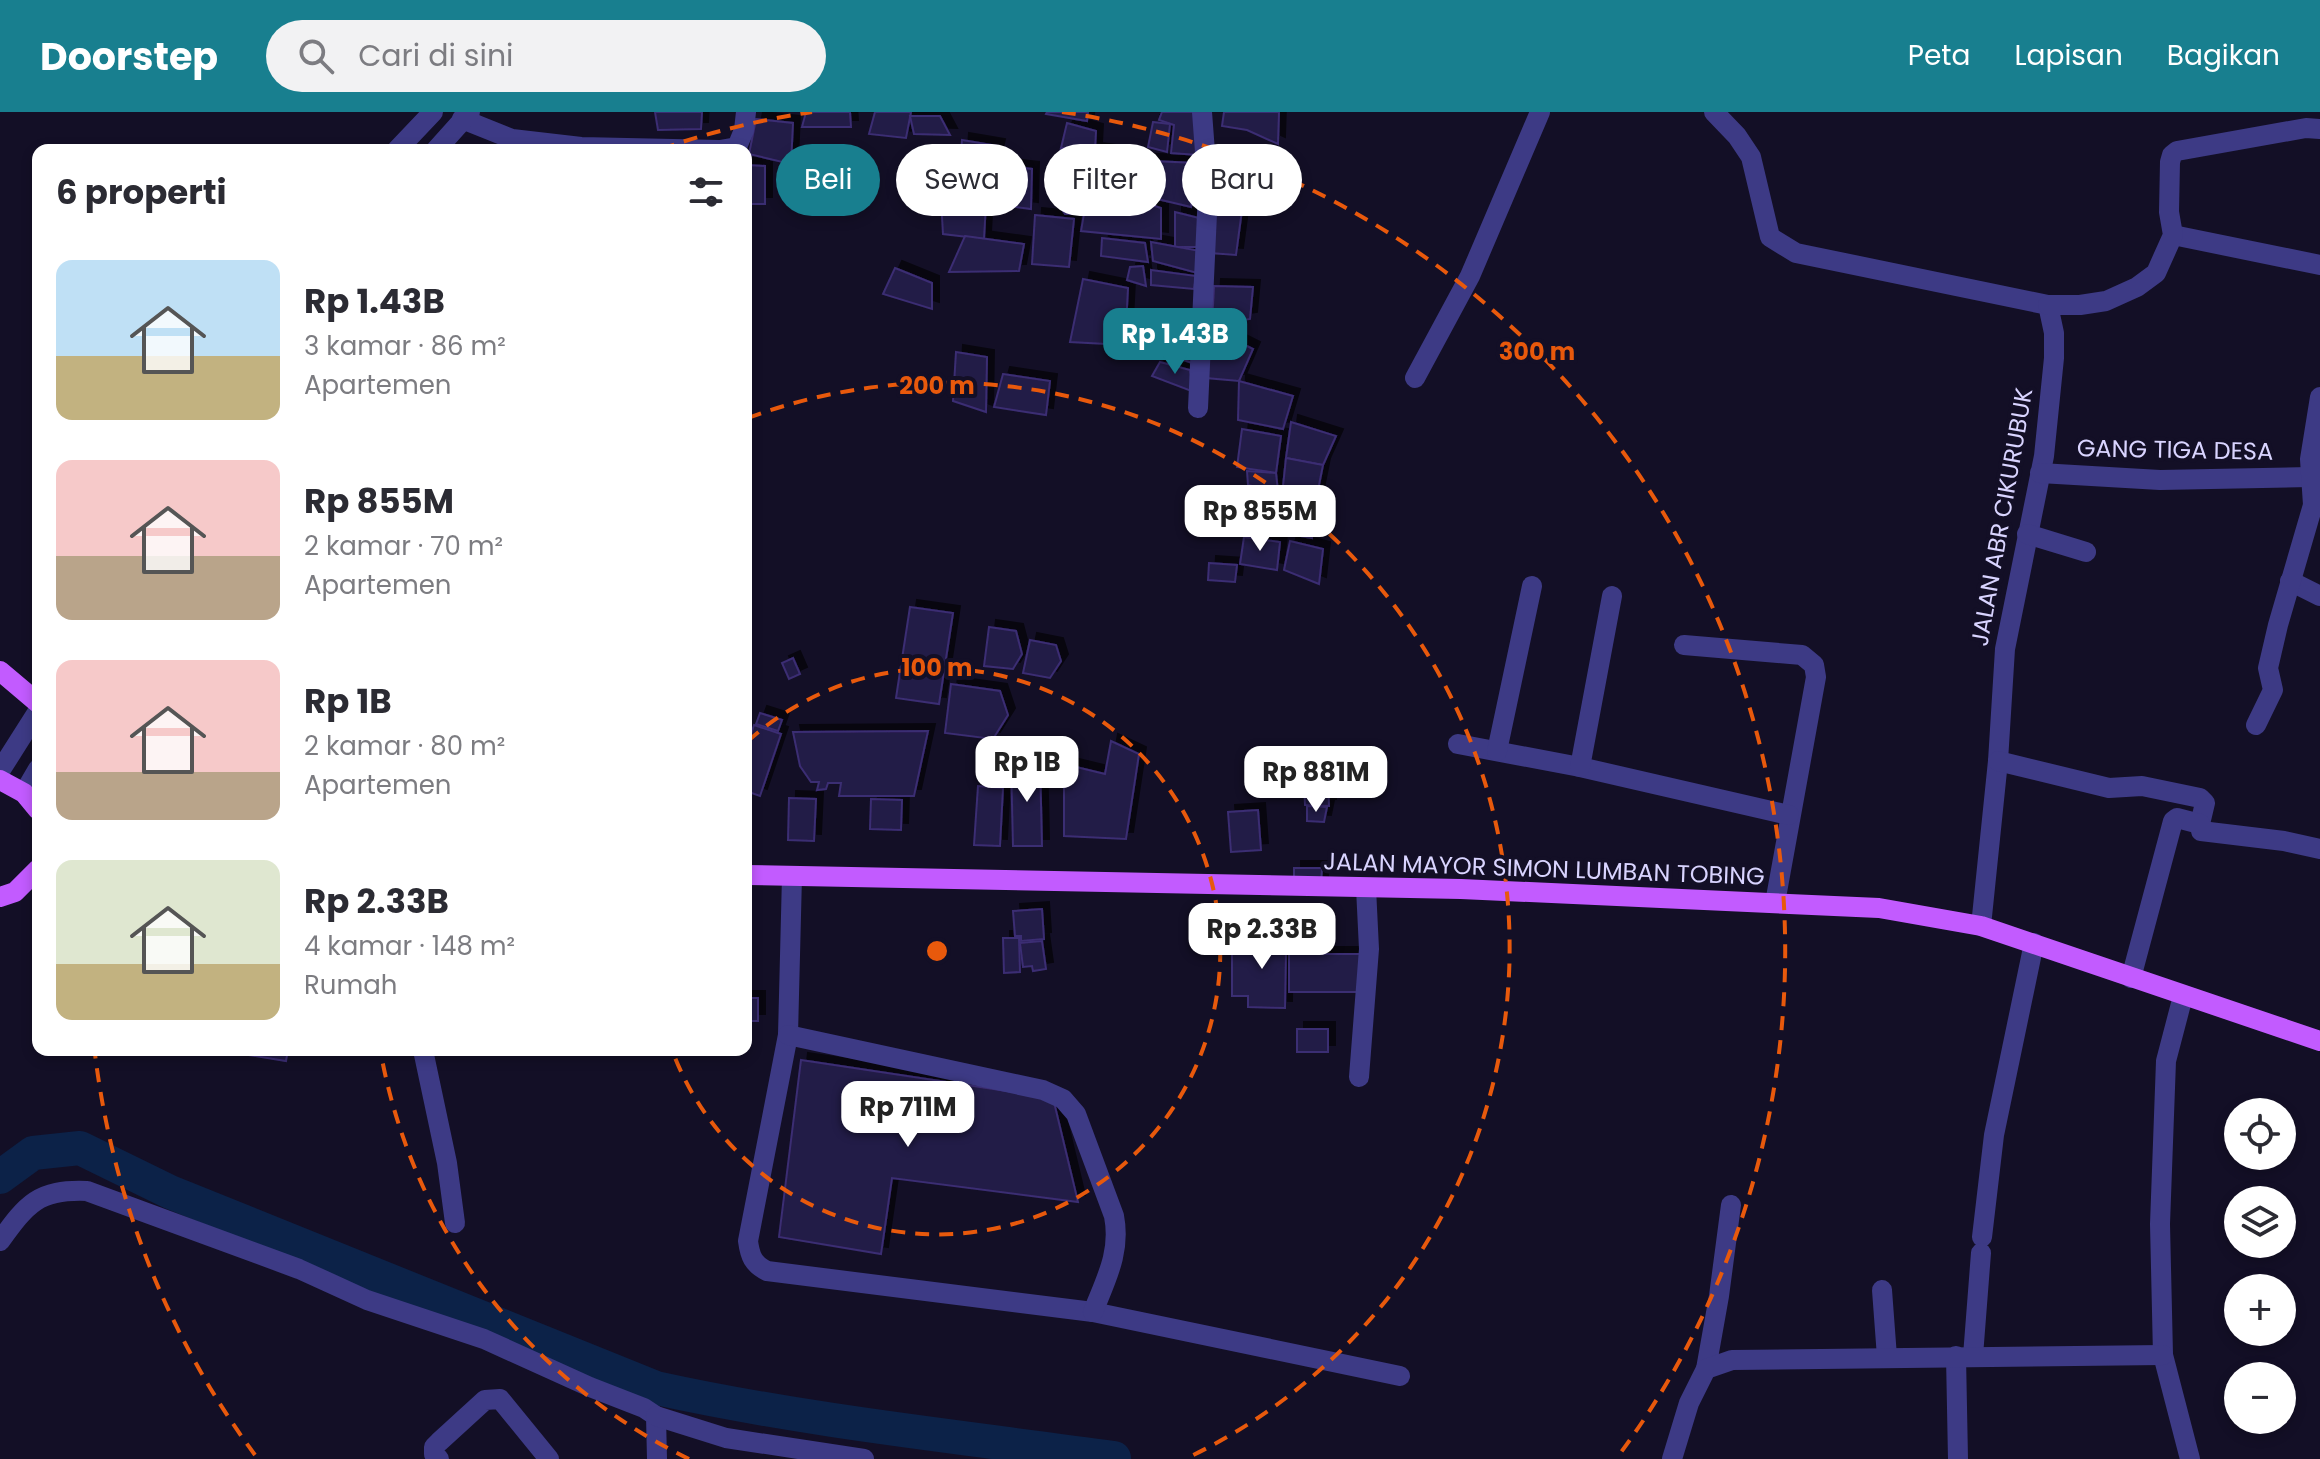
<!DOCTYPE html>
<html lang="id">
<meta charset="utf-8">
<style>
body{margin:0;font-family:Poppins,sans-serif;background:#f2f2f3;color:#2b2b33;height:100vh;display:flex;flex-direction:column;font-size:30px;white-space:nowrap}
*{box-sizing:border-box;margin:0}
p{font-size:26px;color:#7c7c81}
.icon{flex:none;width:44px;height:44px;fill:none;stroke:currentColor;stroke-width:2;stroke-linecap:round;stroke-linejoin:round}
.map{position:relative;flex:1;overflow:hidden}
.sheet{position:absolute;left:32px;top:32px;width:720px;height:912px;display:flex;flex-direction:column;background:#fff;border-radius:16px;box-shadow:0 4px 12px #0003}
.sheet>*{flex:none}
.hud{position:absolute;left:776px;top:32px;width:760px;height:72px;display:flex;gap:16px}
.controls{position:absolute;left:2224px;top:986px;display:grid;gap:16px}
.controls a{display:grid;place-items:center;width:72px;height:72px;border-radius:50%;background:#fff;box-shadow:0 4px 12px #0003;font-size:40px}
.price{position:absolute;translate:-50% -68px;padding:0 18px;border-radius:16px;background:#fff;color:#222;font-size:26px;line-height:52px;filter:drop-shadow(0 2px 4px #0008)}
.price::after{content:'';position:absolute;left:50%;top:48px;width:24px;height:18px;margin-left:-12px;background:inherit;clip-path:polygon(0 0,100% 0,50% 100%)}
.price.selected{background:#187f8f;color:#fff}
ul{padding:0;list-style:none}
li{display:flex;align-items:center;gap:24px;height:200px;padding:0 24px}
li span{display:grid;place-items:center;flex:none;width:224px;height:160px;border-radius:16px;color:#555}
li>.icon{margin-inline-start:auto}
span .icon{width:96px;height:96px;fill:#fffc;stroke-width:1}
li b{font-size:34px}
h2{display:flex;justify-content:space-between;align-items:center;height:96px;padding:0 24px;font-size:34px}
.pill{padding:0 28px;border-radius:36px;background:#fff;box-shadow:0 4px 12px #0003;font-size:28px;line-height:72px}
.pill.selected{background:#187f8f;color:#fff}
header{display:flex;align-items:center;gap:48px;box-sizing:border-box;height:112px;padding:0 40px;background:#187f8f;color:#fff}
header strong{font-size:38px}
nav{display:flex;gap:44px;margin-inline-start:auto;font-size:28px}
.search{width:560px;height:72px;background:#f2f2f3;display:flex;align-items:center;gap:20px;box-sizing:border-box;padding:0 28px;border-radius:44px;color:#7c7c81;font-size:30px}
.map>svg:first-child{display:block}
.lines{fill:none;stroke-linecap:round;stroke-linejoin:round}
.river{stroke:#0c2248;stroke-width:34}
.building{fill:#241b47;stroke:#3b2d73;stroke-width:2;filter:url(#shadow)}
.minor{stroke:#3d3a85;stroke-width:20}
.major{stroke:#c25bff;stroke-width:20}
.ring{fill:none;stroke:#e8590c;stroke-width:4;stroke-dasharray:14 10}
.labels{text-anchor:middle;stroke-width:8;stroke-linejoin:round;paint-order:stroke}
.street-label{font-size:24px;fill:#d9d4ff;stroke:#130f26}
.centre{fill:#e8590c;stroke:#130f26;stroke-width:4}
.ring-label{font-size:24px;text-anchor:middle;font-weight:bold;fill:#e8590c;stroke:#130f26;stroke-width:8;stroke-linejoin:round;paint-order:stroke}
</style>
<header>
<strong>Doorstep</strong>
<div class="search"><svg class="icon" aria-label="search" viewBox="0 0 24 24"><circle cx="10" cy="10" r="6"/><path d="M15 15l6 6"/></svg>Cari di sini</div>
<nav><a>Peta</a><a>Lapisan</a><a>Bagikan</a></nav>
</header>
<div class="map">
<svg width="2320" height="1347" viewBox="0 0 2320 1347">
<defs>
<filter id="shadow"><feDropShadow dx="7" dy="-7" stdDeviation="0" flood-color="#0009"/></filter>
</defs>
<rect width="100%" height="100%" fill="#130f26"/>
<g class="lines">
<!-- river -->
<path class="river" d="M0,1065L33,1041L80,1036L170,1080L656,1276C807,1309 961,1325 1114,1346"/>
</g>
<!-- building -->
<g class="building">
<polygon points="655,0 702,0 701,17 658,18"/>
<polygon points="806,0 850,0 851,15 802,15"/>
<polygon points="875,0 911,0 906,26 869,22"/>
<polygon points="1047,0 1088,0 1087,9 1046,2"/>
<polygon points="1162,0 1197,0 1198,43 1171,41 1174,13 1159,8"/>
<polygon points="1224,0 1279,0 1278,32 1247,18 1222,14"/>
<polygon points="910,4 940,4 950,23 914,22"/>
<polygon points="756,7 793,11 791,52 749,42"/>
<polygon points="1153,10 1170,12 1167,40 1148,35"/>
<polygon points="1067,11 1096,19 1095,38 1061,36"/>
<polygon points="962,28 998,34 993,57 960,54"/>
<polygon points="1061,36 1087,38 1087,76 1055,72"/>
<polygon points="1095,38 1117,41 1114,75 1087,76"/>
<polygon points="1224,47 1251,57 1246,72 1212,66"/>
<polygon points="1130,48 1196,51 1191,95 1119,78"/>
<polygon points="746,53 765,54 765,92 746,92"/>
<polygon points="997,53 1032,57 1031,97 986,91"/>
<polygon points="1215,70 1252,80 1250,100 1212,89"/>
<polygon points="1088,79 1133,87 1161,96 1161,127 1081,119"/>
<polygon points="1053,83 1084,86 1088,102 1065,102"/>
<polygon points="941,87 986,91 984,127 943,122"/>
<polygon points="1212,89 1242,98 1236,143 1210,141"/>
<polygon points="1175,100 1199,106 1200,135 1175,135"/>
<polygon points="1035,103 1074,107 1069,155 1032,152"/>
<polygon points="965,124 1024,132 1019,159 949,160"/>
<polygon points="1102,126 1145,131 1148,150 1101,144"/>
<polygon points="1151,130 1200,139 1201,162 1153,149"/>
<polygon points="1143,154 1146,174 1127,168 1130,155"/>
<polygon points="895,156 932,171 932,197 883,182"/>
<polygon points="1151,158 1196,164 1194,177 1151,173"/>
<polygon points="1083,167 1128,176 1125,233 1070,230"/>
<polygon points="1214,174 1253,175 1250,207 1212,213"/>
<polygon points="1128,208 1169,216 1159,246 1125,233"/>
<polygon points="1182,214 1202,218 1201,254 1178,246"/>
<polygon points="1209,215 1253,237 1239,269 1206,266"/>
<polygon points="956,240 987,245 986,300 953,289"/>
<polygon points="1160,250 1190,258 1194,280 1152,264"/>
<polygon points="1003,262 1050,269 1046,303 994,295"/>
<polygon points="1239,269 1293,284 1283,317 1238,308"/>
<polygon points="1291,310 1336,324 1323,353 1286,346"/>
<polygon points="1242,317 1281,324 1276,361 1237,355"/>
<polygon points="1286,346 1323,353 1315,393 1282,384"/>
<polygon points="1247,359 1276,361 1278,380 1248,373"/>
<polygon points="1244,380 1271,387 1271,418 1233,414"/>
<polygon points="1280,390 1314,401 1312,426 1283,421"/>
<polygon points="1244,425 1280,430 1277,458 1240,452"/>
<polygon points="1290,429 1323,437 1319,472 1284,458"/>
<polygon points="1209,451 1237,453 1235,470 1208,468"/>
<polygon points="910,495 953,501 939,592 896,586"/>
<polygon points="989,515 1016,519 1022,542 1013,557 984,554"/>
<polygon points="1030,528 1056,533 1061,549 1050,566 1023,561"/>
<polygon points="793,546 800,562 789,567 782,551"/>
<polygon points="951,572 1000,579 1008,603 993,627 945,621"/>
<polygon points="760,601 782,608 778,619 756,612"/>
<polygon points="754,613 781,622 760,684 746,679 746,638"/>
<polygon points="928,619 914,684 839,684 841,671 828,671 826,677 817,678 819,670 811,670 800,654 793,620"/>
<polygon points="1111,629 1139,642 1126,727 1064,724 1064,652 1105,662"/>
<polygon points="1327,644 1329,694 1305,693 1303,645"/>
<polygon points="1040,649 1042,734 1013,734 1011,650"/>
<polygon points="978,674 1003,676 1000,734 974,733"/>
<polygon points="789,686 816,687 814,729 788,728"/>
<polygon points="871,687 902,688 901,718 870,717"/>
<polygon points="1307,694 1327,695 1324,710 1307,709"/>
<polygon points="1258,698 1261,738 1231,740 1228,700"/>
<polygon points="1294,756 1322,756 1321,771 1294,770"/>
<polygon points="1042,797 1044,827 1021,829 1021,824 1015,824 1013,799"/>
<polygon points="1248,822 1293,823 1293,839 1286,839 1285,896 1248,895 1248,884 1232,884 1232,841 1248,841"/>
<polygon points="1003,826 1019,826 1020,860 1004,861"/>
<polygon points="1042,829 1046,857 1033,859 1032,854 1023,855 1020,831"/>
<polygon points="1289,842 1361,842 1362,880 1289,880"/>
<rect x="746" y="886" width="12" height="23"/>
<rect x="1297" y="917" width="31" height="23"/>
<polygon points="218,938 288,938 286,949"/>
<polygon points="801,948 1053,986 1078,1090 892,1066 881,1142 779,1125"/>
</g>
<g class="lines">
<!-- minor -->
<g class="minor">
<polyline points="1714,0 1737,24 1751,45 1770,125 1796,141 2048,193 2054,221 2054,246 2044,344 2005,537 1998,649 1981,814"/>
<polyline points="462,7 512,27 581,35 719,38"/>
<polyline points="397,38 433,0"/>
<polyline points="436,38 470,0"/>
<polyline points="720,38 737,35 744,18 746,0"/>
<polyline points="2173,123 2320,153"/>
<polyline points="2048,193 2080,193 2106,189 2137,175 2156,161 2173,123 2169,100 2170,50 2172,43 2177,39 2306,16 2320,17"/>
<polyline points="1415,266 1470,164 1540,0"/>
<polyline points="1198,296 1208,80 1202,0"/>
<polyline points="2040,361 2160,368 2310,365"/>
<polyline points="2027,422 2086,440"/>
<polyline points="2290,469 2320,484"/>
<polyline points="1684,533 1802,543 1814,553 1816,565 1775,791"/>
<polyline points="2256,613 2273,578 2268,556 2278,513 2313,393 2310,347 2320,285"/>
<polyline points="1458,632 1580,655 1789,703"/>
<polyline points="1497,639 1532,474"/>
<polyline points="1998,649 2109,676 2142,674 2200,686 2205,691 2200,712"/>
<polyline points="1580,655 1612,484"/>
<polyline points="0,659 38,599"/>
<polyline points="24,681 38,657"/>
<path d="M792,764L788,923L748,1129C750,1144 753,1152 767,1159L1093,1200L1400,1264"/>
<polyline points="2131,866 2173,709 2177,706 2200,712 2201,719 2284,729 2320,737"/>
<polyline points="2183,884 2166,949 2160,1112 2163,1243 2190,1347"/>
<path d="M788,923L1043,978L1063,987L1076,1002L1114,1104C1121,1140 1106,1167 1093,1200"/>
<polyline points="423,938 447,1051 455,1111"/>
<polyline points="1359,965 1369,837 1366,776"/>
<polyline points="1982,1125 1994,1023 2034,831"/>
<path d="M0,1129C27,1092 38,1077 87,1079L299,1157L367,1188L484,1227L590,1275L644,1296L656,1304L657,1347"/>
<polyline points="1882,1178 1887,1245"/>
<polyline points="1956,1244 1958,1347"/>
<polyline points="1973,1244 1981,1141"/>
<polyline points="1706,1257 1719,1184 1731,1093"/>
<polyline points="656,1304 726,1326 864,1347"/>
<polyline points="439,1347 434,1342 434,1335 439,1330 485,1288 500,1287 549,1347"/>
<polyline points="1672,1347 1689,1291 1706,1257 1732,1248 2163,1243"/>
</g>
<!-- major -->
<g class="major">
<polyline points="0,559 38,591"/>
<polyline points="0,668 24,681 38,698"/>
<polyline points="746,763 1461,777 1879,796 1981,814 2320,929"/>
<polyline points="0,785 15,780 38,757"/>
</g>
</g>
<!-- distance rings -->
<g class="ring">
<path d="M748 629A283 283 0 1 1 672 938"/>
<path d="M689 1347A565 565 0 0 1 381 942M748 306A565 565 0 0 1 1185 1347"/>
<path d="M255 1343A848 848 0 0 1 95 942M661 37A848 848 0 0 1 812 0M1062 0A848 848 0 0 1 1619 1343"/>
</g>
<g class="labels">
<!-- street labels -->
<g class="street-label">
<text transform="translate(2175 338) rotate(1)" y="8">GANG TIGA DESA</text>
<text transform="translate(2002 405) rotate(-80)" y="8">JALAN ABR CIKURUBUK</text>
<text transform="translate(1544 757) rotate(2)" y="8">JALAN MAYOR SIMON LUMBAN TOBING</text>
</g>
</g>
<circle cx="937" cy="839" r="12" class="centre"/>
<g class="ring-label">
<text x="1537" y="248">300 m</text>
<text x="937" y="282">200 m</text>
<text x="937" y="564">100 m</text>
</g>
</svg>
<div class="controls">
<a><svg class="icon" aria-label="locate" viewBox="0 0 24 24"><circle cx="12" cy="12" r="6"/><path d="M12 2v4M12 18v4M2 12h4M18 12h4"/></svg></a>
<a><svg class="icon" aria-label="layers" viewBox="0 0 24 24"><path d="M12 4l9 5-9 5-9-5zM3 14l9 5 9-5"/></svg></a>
<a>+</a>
<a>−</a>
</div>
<b class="price selected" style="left:1175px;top:264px">Rp 1.43B</b>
<b class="price" style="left:1260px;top:441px">Rp 855M</b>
<b class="price" style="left:1027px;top:692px">Rp 1B</b>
<b class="price" style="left:1316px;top:702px">Rp 881M</b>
<b class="price" style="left:1262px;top:859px">Rp 2.33B</b>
<b class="price" style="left:908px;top:1037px">Rp 711M</b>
<div class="hud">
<a class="pill selected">Beli</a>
<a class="pill">Sewa</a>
<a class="pill">Filter</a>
<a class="pill">Baru</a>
</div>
<section class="sheet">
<h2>6 properti<svg class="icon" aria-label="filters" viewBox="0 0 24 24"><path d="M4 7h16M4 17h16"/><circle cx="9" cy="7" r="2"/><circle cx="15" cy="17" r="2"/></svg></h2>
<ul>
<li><span style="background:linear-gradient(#bfe0f5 60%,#c2b280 0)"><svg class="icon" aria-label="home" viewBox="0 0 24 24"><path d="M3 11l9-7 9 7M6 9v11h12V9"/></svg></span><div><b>Rp 1.43B</b><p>3 kamar · 86 m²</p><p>Apartemen</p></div></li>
<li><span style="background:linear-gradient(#f6c9c9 60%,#b9a48a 0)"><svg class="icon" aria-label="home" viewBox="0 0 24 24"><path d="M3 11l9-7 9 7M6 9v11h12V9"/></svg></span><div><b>Rp 855M</b><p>2 kamar · 70 m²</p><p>Apartemen</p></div></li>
<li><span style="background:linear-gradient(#f6c9c9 70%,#b9a48a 0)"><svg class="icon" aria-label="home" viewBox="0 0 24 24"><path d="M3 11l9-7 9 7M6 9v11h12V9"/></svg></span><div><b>Rp 1B</b><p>2 kamar · 80 m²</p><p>Apartemen</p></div></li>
<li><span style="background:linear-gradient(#dfe7d0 65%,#c2b280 0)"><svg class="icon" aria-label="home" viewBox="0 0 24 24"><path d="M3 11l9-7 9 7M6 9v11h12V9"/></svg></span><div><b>Rp 2.33B</b><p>4 kamar · 148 m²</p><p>Rumah</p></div></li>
</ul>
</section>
</div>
